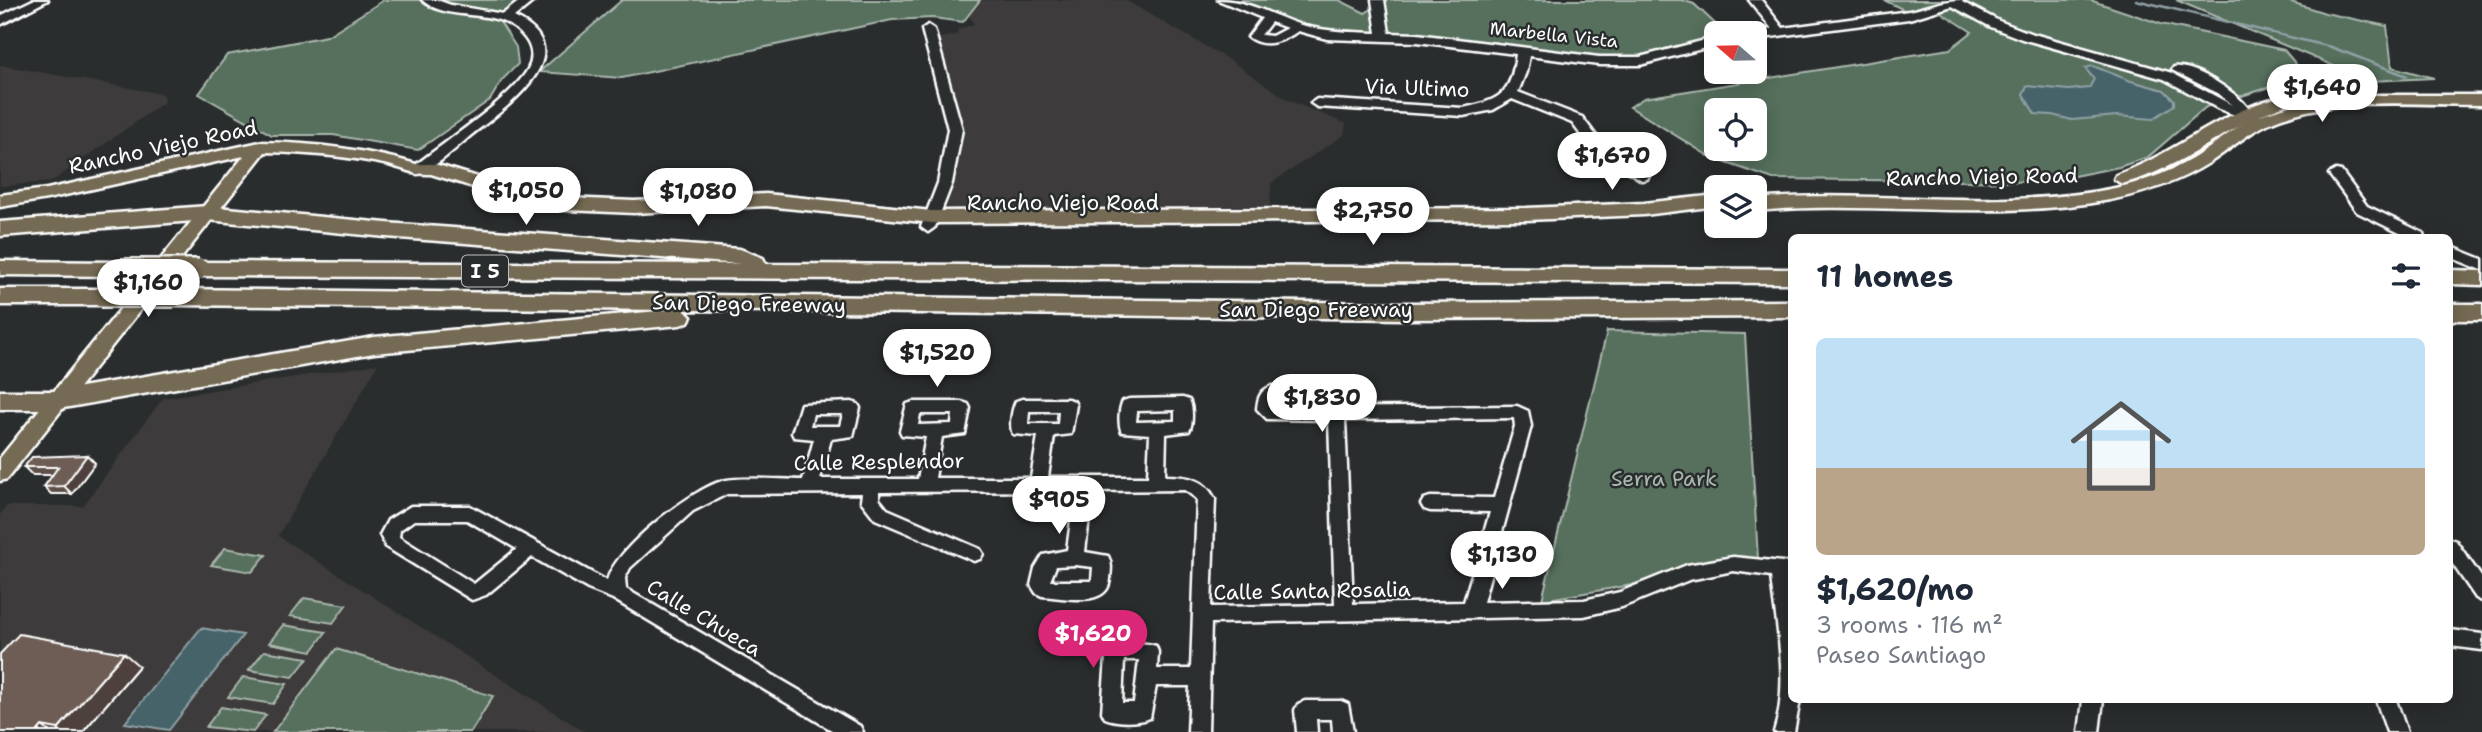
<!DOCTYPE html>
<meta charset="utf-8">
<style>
body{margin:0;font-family:"Shantell Sans",sans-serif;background:#f2f2f3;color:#1f2937;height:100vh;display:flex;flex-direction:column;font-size:26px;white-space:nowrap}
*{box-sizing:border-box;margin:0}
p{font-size:23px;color:#747a83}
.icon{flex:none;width:38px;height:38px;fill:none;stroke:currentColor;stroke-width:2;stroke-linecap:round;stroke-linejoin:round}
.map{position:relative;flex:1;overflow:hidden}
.panel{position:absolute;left:1788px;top:234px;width:665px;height:469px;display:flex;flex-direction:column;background:#fff;border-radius:10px;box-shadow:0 4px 18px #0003}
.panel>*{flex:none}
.needle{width:46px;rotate:290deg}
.buttons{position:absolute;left:1704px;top:21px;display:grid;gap:14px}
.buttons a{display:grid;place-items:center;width:63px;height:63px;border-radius:10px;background:#fff;box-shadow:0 4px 18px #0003;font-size:35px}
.price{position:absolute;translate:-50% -60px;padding:0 16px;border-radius:24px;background:#fff;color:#222;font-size:23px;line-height:46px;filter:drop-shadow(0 2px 4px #0008)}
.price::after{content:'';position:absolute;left:50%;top:42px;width:21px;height:16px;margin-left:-10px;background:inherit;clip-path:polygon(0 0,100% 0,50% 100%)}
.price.active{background:#db2777;color:#fff}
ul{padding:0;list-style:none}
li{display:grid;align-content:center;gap:14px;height:371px;padding:0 28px}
li span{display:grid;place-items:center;height:217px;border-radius:10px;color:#555}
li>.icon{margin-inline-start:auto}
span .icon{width:126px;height:126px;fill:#fffc;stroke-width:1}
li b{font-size:30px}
h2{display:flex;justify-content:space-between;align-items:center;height:84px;padding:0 28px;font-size:30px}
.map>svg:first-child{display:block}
.built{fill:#3e3b3a}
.green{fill:#566f5d;stroke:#aab7ae;stroke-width:2;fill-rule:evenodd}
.water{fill:#46636a;stroke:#90a1a6;stroke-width:2}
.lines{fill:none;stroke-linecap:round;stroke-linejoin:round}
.stream{stroke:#90a1a6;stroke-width:2.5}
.minor-casing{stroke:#fff;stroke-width:5}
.major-casing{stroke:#fff;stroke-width:5}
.highway-casing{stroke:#fff;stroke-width:5}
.minor{fill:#2a2d2e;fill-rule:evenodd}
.major{fill:#746b52;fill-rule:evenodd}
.highway{fill:#746b52;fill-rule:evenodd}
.highway-bridge-casing{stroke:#fff;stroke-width:24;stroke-linecap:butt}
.highway-bridge{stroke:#746b52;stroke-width:19}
.wall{fill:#5f5049;stroke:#fff;stroke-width:2}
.shaded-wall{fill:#4d413c;stroke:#fff;stroke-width:2}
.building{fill:#6e5d55;stroke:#fff;stroke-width:2}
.labels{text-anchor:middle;stroke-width:5;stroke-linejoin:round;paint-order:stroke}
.far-street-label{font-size:18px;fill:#fff;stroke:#2a2d2e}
.shield{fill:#2a2d2e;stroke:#bfc0c0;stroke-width:2}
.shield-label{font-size:19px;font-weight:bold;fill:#fff}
.street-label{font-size:21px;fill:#fff;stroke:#2a2d2e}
.park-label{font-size:21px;fill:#aab7ae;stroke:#2a2d2e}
</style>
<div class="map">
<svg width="2482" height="732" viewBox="0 0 2482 732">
<rect width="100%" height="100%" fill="#2a2d2e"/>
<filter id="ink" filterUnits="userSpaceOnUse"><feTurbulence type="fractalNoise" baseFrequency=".0143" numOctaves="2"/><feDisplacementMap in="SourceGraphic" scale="14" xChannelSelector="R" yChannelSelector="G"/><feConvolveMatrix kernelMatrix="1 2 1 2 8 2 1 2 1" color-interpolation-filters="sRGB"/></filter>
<g filter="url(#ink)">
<!-- built -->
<g class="built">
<polygon points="976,0 1125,0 1231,61 1288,100 1346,124 1344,135 1271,183 1270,206 964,212 947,206 959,160 957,118 952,86 936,39 958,34 957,30 974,24 967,12"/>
<polygon points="0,65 163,94 164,102 51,182 0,186"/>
<polygon points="378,364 278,536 585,732 0,732 0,514 7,506 83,506 163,398"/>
</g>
<!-- green -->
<g class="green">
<polygon points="384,0 524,0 498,19 516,47 518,64 502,80 490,100 418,150 333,135 272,135 199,94 227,55 327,36"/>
<polygon points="622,0 980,0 963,22 932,18 892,20 622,78 539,72"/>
<polygon points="1224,0 1339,0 1365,13 1386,0 1682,0 1694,4 1725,33 1717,33 1717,41 1629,62 1416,38 1349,37 1296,27"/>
<path d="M1884,0H2090L2161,24L2284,50L2306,76L2206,107L2148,157L2119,167L2044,182L1773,179L1712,158L1630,107L1644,98L1950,49L1972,32L1928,4L1906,11ZM1717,110H1755V149H1717Z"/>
<polygon points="2176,0 2285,0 2325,13 2387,26 2392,67 2434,78 2370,81"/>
<polygon points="1607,331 1745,334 1758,559 1706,561 1632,585 1542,600"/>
<polygon points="225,548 266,555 252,572 211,565"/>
<polygon points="304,598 346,605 333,623 290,616"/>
<polygon points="283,625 326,632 312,651 269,643"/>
<polygon points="336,649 493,696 471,732 273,732"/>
<polygon points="264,651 308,658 293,677 249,670"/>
<polygon points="243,677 287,684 273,704 228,697"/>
<polygon points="221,707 266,715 253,732 206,727"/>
</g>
<!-- water -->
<g class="water">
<polygon points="2093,66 2131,81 2164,90 2174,100 2174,105 2153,119 2117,116 2072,120 2052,115 2035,114 2023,94 2027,86 2069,90 2089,88 2094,79 2085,68"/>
<polygon points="201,628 243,635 169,730 125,723"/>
</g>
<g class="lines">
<!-- stream -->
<polyline class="stream" points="2136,0 2331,47 2407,76"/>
<!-- minor casing -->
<g class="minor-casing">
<g id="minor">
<polygon points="33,0 48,0 0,25 0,16"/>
<path d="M422,0H437L451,5L503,14L521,0H535L514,17C588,52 503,110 470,136C457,147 433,170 418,174L413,173L411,170L413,167C442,144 512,98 528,69C540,47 519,27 499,20C475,12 442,18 422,0Z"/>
<path d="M1218,0C1248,0 1273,16 1301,25C1327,32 1351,32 1377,33L1372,0H1384L1389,33L1417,34L1599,57H1640L1717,37V45L1640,65H1599L1529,56L1526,72L1518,92L1582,117L1603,145L1647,173L1649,176L1647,179L1642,180L1593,151L1572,123L1512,99L1493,110L1463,116L1317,107L1311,103L1317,99L1463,108C1501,100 1511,94 1516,54L1417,42L1327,39L1298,31C1283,42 1264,49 1248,37L1262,18ZM1271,22L1287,28L1272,36L1261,35Z"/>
<path d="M1749,0H1761L1783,28L1909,11C1931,7 1941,0 1963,0L1962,2L1999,21L2030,33L2172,73L2232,105L2217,93L2172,70L2174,67C2194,64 2236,92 2248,108L2247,110L2266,120L2259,124L2219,109L2164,79L2022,39L1991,27L1952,6L1909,19L1755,39V33L1751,32L1772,29Z"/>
<polygon points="928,25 934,29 962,129 952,183 935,227 928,232 921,227 938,183 948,129 922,29"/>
<polygon points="2336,170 2341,171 2367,206 2423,233 2424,238 2410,238 2357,212 2329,174"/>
<polygon points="2450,246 2482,259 2482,270 2450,257"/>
<path d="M1272,386L1287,387L1301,393L1305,408L1517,406L1528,411L1531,426L1483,602L1584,600L1620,592L1687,565L1733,557L1792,563V579L1789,578L1792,603V700H1800L1794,732H1774C1790,682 1776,627 1771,576L1733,571L1689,580L1622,607L1584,616L1211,623L1208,732H1188L1190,686H1156L1150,718C1137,723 1118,723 1105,718L1102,712L1106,657L1110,646C1123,642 1143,642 1156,646L1158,652L1157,669H1191L1197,499L1185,490L1092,491L1085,552L1108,556C1112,563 1111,570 1110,578C1109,609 1062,597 1042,596L1036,593L1031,585L1035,568L1043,555L1067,550L1075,491L879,492V499L887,509L980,549L983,554L980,559L974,561L875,519L861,501L862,493L727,494L693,511L630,568L625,578L626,589L860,726L863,732H835L613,599L588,589L532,557L486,595L472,600L386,547L380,535L388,520L411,506H470L607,581C613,550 691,490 722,481C741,476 782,480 803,480L814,439L794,437L792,433L801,404L852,402L858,404L860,408L853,436L831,439L820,479H918L926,437L902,435L900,431L907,404L913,402H962L968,404L970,408L965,434L942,437L935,478H1031L1038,436L1013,434C1009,426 1012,409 1016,401L1022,399H1068L1074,401L1076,405L1071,434L1054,436L1048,477H1148L1150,434L1122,432C1118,425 1119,408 1123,401L1129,399L1183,398L1189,400C1193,407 1193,424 1189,431L1166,434L1165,476C1187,476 1204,478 1215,499L1211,607L1335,605L1329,420L1267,419L1257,409C1258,398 1260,390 1272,386ZM1276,398L1287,400L1289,408L1273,407ZM1175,410V421L1136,422L1137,411ZM1029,411H1059L1058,424H1028ZM813,414H843L840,426H810ZM920,414H953L952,424L918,425ZM1514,418L1515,426L1494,498L1430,497L1424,499L1421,504L1424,509L1430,511L1490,512L1464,602L1353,604L1345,420ZM414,520H467L517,549L474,584L399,537L400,530ZM1075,565L1093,567L1092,581H1050L1056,566ZM1124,660H1139L1134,703H1122Z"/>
<polygon points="2450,539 2456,541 2482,578 2482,601 2476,598 2450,560"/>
<polygon points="2450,630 2482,634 2482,650 2450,646"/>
<polygon points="2083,700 2103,700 2099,732 2079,732"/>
<polygon points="2376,700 2396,700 2407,732 2387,732"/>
<polygon points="1305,701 1341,701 1348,704 1353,732 1333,732 1332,719 1316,719 1317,732 1297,732 1295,710 1298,704"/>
</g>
</g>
<!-- major casing -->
<g class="major-casing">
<g id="major">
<path d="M2370,95H2482V105C2412,105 2332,95 2267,124C2246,134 2228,151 2209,163C2179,182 2145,193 2110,200C1993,222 1873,200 1755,211V199C1875,189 1997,212 2115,188C2147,181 2176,170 2203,152C2220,141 2237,125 2256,117C2292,102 2332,98 2370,95Z"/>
<path d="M2279,97L2285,99L2287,102L2285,105C2227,126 2181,169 2122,184L2114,179L2116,175C2173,155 2220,112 2279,97Z"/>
<path d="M260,142C314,143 365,149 416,164C423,165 431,163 438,165L544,197L634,201L766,194L932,211L1527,208L1644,203L1717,195V206L1644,215L1527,220L932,223L766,206L634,213L544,209L431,174C415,175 404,169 389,165C348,156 306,153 265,152L7,479L0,481V458L244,156L47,199L0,207V195L47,189Z"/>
</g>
</g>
<!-- highway casing -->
<g class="highway-casing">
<g id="highway">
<polygon points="207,206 386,223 740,249 763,258 766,264 1792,269 1792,283 199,276 191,274 188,269 191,264 199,262 740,264 386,237 207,220 0,236 0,222"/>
<polygon points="0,261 121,262 129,264 132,269 129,274 121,276 0,275"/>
<polygon points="2450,270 2482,271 2482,285 2450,284"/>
<polygon points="0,289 101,289 109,292 112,297 109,302 101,305 0,305"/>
<polygon points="174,289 1404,303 1792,301 1792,317 1404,319 684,310 691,317 688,322 680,325 374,353 58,409 0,409 0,391 58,391 374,337 669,310 174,305 166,302 163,297 166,292"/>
<rect x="2450" y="304" width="32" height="16"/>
</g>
</g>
<!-- minor -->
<use href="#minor" class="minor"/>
<!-- major -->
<use href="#major" class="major"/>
<!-- highway -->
<use href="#highway" class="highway"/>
<!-- highway-bridge casing -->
<g class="highway-bridge-casing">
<g id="highway-bridge">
<polyline points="121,269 199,269"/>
<polyline points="101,297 174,297"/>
</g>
</g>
<!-- highway-bridge -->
<use href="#highway-bridge" class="highway-bridge"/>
</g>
<!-- wall -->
<g class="wall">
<polygon points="87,455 95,463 72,494 51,494 44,487 53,475 32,475 24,467"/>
<polygon points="139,666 83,732 0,732"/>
</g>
<!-- shaded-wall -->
<g class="shaded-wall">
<polygon points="87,455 95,463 72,494 64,486"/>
<polygon points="124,653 139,666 83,732 62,732 58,729"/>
<polygon points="42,726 50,732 37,732"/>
</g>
<!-- building -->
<g class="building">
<polygon points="87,455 64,486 44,487 58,467 24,467 32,457"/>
<polygon points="19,634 124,653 58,729 42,726 37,732 0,732 0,654"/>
</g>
</g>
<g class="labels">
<!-- far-street labels -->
<g class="far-street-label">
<text transform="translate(1554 35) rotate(6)" y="6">Marbella Vista</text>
</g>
<!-- shield labels -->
<rect class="shield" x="462" y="255.5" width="46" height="31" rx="5"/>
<g class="shield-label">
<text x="485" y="278">I 5</text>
</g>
<!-- street labels -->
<g class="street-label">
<text transform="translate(1417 88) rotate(2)" y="7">Via Ultimo</text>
<text transform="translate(163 147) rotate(-12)" y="7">Rancho Viejo Road</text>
<text transform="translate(1982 177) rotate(-1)" y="7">Rancho Viejo Road</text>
<text x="1063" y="210">Rancho Viejo Road</text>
<text transform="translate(749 304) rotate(1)" y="7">San Diego Freeway</text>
<text x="1316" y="317">San Diego Freeway</text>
<text transform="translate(879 462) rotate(-1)" y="7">Calle Resplendor</text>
<text transform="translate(1312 591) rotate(-1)" y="7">Calle Santa Rosalia</text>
<text transform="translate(704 618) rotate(31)" y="7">Calle Chueca</text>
</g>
<!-- park labels -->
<g class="park-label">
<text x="1664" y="486">Serra Park</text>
</g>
</g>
</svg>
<div class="buttons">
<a><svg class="needle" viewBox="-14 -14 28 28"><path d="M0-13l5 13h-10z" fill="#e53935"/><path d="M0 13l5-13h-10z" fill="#747a83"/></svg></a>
<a><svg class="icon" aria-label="locate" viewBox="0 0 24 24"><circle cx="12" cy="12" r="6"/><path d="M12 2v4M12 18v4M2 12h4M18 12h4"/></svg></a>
<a><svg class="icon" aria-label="layers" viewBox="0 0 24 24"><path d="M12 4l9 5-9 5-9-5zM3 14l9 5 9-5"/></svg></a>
</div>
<b class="price" style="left:2322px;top:124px">$1,640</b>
<b class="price" style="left:1612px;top:192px">$1,670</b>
<b class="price" style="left:526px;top:227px">$1,050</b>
<b class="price" style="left:698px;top:228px">$1,080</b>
<b class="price" style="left:1373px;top:247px">$2,750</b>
<b class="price" style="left:148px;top:319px">$1,160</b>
<b class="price" style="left:937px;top:389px">$1,520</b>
<b class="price" style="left:1322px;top:434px">$1,830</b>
<b class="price" style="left:1059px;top:536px">$905</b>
<b class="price" style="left:1502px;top:591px">$1,130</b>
<b class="price active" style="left:1093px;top:670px">$1,620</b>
<section class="panel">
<h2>11 homes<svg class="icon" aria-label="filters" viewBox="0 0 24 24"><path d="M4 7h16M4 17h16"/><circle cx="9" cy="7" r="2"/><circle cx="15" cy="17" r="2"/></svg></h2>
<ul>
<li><span style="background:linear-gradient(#bfe0f5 60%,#b9a48a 0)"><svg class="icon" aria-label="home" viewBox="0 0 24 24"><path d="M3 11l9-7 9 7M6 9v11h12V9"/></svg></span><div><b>$1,620/mo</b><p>3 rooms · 116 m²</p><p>Paseo Santiago</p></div></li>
</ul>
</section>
</div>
